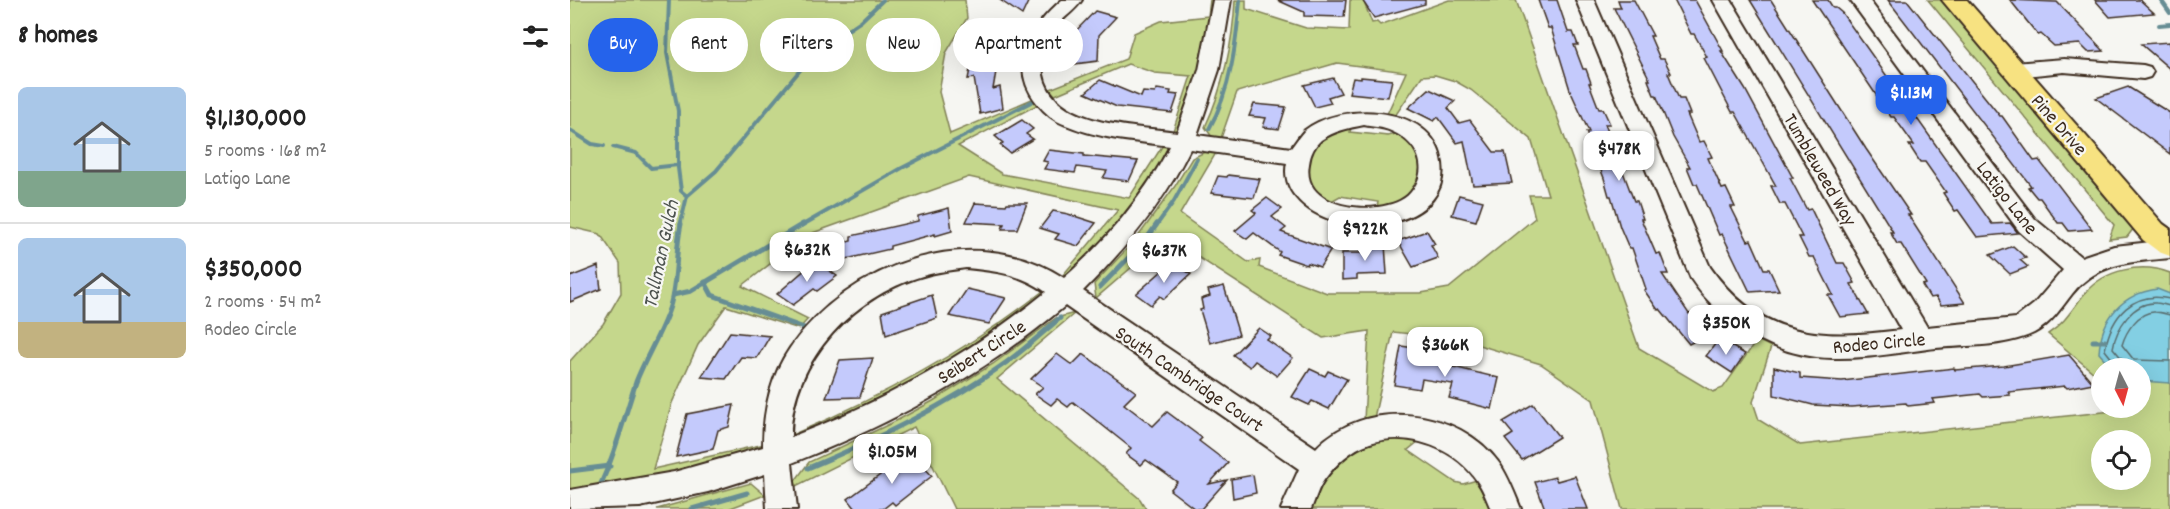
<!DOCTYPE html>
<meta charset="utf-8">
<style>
body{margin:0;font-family:Dekko,sans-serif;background:#f2f2f2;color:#222;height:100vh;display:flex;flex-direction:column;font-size:22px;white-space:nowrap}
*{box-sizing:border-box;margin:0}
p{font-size:20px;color:#767676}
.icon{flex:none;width:33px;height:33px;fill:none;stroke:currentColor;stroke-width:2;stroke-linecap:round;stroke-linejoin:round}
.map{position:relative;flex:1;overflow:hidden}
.side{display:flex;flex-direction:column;background:#fff;width:570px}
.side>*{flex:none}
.hud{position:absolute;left:18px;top:18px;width:570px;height:54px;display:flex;gap:12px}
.needle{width:39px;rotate:174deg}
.tools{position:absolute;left:1521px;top:358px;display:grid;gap:12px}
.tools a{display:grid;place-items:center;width:60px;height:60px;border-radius:50%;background:#fff;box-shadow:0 6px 24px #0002;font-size:30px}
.price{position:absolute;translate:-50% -51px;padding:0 14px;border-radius:12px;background:#fff;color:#222;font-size:20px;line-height:39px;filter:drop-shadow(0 2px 3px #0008)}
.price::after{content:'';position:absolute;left:50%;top:36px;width:18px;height:14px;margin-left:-9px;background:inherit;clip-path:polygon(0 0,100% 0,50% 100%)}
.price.selected{background:#2563eb;color:#fff}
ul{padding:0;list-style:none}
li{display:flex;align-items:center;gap:18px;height:150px;padding:0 18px}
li+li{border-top:2px solid #e0e0e0}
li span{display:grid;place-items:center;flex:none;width:168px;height:120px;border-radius:9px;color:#555}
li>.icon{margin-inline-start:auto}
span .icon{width:72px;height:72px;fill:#fffc;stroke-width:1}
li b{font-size:26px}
h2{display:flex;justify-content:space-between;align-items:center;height:72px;padding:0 18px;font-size:26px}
.chip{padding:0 21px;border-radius:27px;background:#fff;box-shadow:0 6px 24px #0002;font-size:21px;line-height:54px}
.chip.selected{background:#2563eb;color:#fff}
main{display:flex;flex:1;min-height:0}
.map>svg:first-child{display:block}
.green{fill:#c5d78c;stroke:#808055;stroke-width:1.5;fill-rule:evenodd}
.water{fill:#83cfe3;stroke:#668d94;stroke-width:1.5}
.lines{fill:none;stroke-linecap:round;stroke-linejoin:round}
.shore{stroke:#586c6d;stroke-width:1.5}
.stream-far1{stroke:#668d94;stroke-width:4}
.stream{stroke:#668d94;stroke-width:5}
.building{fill:#c4cafc;stroke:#3b2a1e;stroke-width:1.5}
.minor-casing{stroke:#3b2a1e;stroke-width:4}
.major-casing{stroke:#3b2a1e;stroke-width:4}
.minor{fill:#f6f6f2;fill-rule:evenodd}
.major{fill:#f7e281;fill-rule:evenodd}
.labels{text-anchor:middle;stroke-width:4.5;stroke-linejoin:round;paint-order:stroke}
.street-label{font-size:20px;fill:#3b2a1e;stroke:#f6f6f2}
.water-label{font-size:21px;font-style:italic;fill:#4d534f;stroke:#f6f6f2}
</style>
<main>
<section class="side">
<h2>8 homes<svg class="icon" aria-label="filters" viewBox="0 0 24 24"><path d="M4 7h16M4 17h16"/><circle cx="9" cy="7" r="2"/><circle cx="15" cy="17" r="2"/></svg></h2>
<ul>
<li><span style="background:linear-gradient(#a9c7e8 70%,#7fa58c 0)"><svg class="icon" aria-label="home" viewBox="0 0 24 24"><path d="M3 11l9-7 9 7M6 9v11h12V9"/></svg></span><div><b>$1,130,000</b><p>5 rooms · 168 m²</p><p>Latigo Lane</p></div></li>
<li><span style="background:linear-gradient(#a9c7e8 70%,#c2b280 0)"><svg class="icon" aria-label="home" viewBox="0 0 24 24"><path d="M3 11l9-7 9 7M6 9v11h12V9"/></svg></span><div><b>$350,000</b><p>2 rooms · 54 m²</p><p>Rodeo Circle</p></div></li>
</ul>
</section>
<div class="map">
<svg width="1600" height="509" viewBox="0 0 1600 509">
<rect width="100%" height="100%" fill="#f6f6f2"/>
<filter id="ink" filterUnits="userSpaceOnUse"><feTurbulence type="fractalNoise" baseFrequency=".0167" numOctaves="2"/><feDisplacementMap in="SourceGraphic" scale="12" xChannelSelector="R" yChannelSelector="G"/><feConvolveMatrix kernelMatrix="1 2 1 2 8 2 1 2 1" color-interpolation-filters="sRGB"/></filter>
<g filter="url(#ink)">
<!-- green -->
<g class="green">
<path d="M0,0H395L397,18L376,53L369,92L380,134L462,99L467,105L388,146L432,174L559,198L593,145L600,148C590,165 581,185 569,200C556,217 513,274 493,275L548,210L399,177L237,235L172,286L238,319L229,329L156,306L128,345L102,403L83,469L195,444L192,448L150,465L0,494V361L33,324L51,293L50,263L30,234L0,227Z"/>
<polygon points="640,0 645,0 636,53 608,130 603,131 621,76 585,73 558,64 485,95 480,89 556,59 564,33 591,21 638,16"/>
<path d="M665,0H676V9L736,28L779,30L780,0H793L802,23L807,22L810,25L879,0H946L1069,348L1143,392L1153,388L1187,340L1201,347L1183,402L1189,420L1230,445L1570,408V369H1532L1531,379L1478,334C1495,323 1503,308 1515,293C1535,269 1572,262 1600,273V509H1052L1023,400L971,364L889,339L823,332L804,418L794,420L799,331L753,338L597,237L526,298L524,284L567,238L605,186L622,158L635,152L646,153L610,214L678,262L690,260L689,267L757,293H851L879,288L965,218L959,195H978L961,139L901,90L885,81L865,75L852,76L825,116L817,114L836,72L767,63L667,92L651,138L642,137L635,127C653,89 663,42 665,0ZM1532,441H1570V480H1532Z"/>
<polygon points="1358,0 1377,0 1564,228 1557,237 1539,239 1544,225"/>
<polygon points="782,123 780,132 818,136 834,132 858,168 836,203 806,212 808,202 770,196 756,204 737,188 735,150 743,141"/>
<path d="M473,291L475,295L452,316L339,388L225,436L224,434C310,397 400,349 473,291Z"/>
<polygon points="505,313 427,379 570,499 576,509 384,509 344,427 226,486 225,481 239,462 326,421 363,401 423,364 486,318"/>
<polygon points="801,436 854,437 838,450 885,482 893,484 914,478 927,509 734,509 746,477"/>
<polygon points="181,483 195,495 158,509 87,509"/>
</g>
<!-- water -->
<path class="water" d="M1587,289L1600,294V383L1571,381L1570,369H1543L1529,353C1531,318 1552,294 1587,289Z"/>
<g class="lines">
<!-- shore -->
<g class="shore">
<path d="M1600,315C1595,314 1590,312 1585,312C1569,311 1556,331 1552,345L1564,360L1600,361"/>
<path d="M1547,369L1546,364L1535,350C1541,316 1563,290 1600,299"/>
<path d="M1555,369L1553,360L1543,348C1546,329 1563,301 1586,303C1591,303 1595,305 1600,306"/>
</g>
<!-- stream-far1 -->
<g class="stream-far1">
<polyline points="99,0 97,53 108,111 108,168 111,191 117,196"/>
<polyline points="1591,0 1600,13"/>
<polyline points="1589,25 1600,24"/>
<path d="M639,129C661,90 666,44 670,0"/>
<polyline points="0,130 22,144 34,146"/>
<polyline points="43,147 66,153 81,168 108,165"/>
<polyline points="110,226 117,196 146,171 246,51 291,21 313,0"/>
<polyline points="231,226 332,168 463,101"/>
<polyline points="586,226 604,201 627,159"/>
</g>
<!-- stream -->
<g class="stream">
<polyline points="135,282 142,295 240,330"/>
<polyline points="530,287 576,240 587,224"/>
<polyline points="103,295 121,291 233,224"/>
<polyline points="1523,341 1535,341"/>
<path d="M238,468C307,439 376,406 437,362C455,349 472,333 490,318"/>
<polyline points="0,471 40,466"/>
<path d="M28,490C45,455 54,418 66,382C76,356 92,332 100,306C108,279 105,251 111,224"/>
<polyline points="122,509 177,493"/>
</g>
</g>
<!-- building -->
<g class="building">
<polygon points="430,0 459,0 452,15"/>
<polygon points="707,0 776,0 774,17 734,16 734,12"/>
<polygon points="792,0 855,0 855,4 804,18"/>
<polygon points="968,0 987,0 998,32 1003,32 1008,45 1004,45 1013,69 1016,69 1021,83 1019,83 1029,109 1033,109 1040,124 1035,124 1064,201 1067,201 1073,219 1071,219 1086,254 1090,253 1098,274 1092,274 1119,314 1123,313 1140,333 1119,344 1090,309 1088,310 1074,290 1076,289 1062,248 1059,248 1050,227 1041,196 1039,196 1034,178 1016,132 1019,132 1000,90 981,28 978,28"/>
<polygon points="1048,0 1064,0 1083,36 1080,36 1090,59 1094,59 1101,73 1098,73 1109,99 1114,99 1120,114 1117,114 1129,142 1134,141 1142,157 1138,158 1152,189 1156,188 1165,207 1161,207 1178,241 1181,240 1194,269 1199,269 1209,290 1180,292 1152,234 1149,235 1127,184 1124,184 1117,167 1120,167 1103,137 1086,95 1084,95 1078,80 1080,80 1044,8 1051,8"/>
<polygon points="1104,0 1125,0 1153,51 1151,51 1175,89 1223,178 1220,178 1237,210 1241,209 1267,263 1274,263 1285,283 1281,284 1298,314 1270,317 1258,295 1263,295 1244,257 1239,257 1229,237 1232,237 1215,204 1210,204 1201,186 1206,186 1165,112 1162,112 1134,58 1137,57 1124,34 1121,34"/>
<polygon points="1180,0 1201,0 1296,149 1341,215 1338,215 1395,303 1371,305 1366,297 1360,298 1352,285 1356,284 1331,244 1327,244 1320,232 1323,232"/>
<polygon points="1242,0 1258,0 1263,8 1266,8 1272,13 1422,224 1440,223 1448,233 1407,237 1388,210 1385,211 1373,193 1376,192 1355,162 1350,162 1339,145 1344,145 1324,117 1321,117"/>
<polygon points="1318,0 1337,0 1430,116 1432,116 1464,161 1469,160 1522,229 1499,231 1493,223 1488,223 1470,198 1467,198 1458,187 1461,186"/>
<polygon points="1440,0 1487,2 1534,51 1518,52 1510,44 1484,46 1471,34 1468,35"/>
<polygon points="1525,0 1570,0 1584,13 1540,17"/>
<polygon points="525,11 546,17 529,35 528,61 504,64 505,60 495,61 498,39"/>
<polygon points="415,24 434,25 423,89 430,87 433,108 410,114 404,78 398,79 405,45 399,45 406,29 412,29"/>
<polygon points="1600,42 1600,69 1571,44"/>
<polygon points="791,77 822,80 818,97 779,93 783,78 791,79"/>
<polygon points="763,78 771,93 758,97 761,103 745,107 734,85"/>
<polygon points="530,80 571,97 573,92 585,93 587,89 601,91 600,94 608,95 602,113 547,107 515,93"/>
<polygon points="1558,87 1600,113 1600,154 1526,98"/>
<polygon points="859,89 885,101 878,108 889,123 900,120 924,152 935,152 942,183 903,185 894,141 887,143 868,117 864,121 838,108"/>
<polygon points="684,104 716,107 709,129 693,127 696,118 679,116"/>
<polygon points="452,120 463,129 456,134 463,139 440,153 430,145 433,143 425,136"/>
<polygon points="479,150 514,154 514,156 568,161 559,181 533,178 537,171 507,167 505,173 474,169 478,162 473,161"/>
<polygon points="658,175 690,179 684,198 641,193 648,176 657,177"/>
<polygon points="889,195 913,201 906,221 882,215"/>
<polygon points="697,198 712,209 702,217 716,228 711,232 761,250 750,267 738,263 737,265 708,255 710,252 684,233 677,239 665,231 686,213 682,210"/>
<polygon points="405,203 436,205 437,203 457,203 447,229 432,229 434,224 396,222"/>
<polygon points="379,208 382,231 365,236 365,234 320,246 320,249 272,260 273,243 281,241 281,236 348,221 348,216"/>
<polygon points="483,211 498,214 526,223 508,246 485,239 489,234 470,228"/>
<polygon points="857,231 865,244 861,245 868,258 843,267 828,241"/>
<polygon points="794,244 815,244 817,274 787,275 787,279 772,280 772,253 794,253"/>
<polygon points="1443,246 1456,258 1450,260 1458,267 1440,274 1420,255"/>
<polygon points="245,261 267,276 247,291 244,289 223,305 207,294"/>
<polygon points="602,262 621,274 594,299 590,296 581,305 566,294"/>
<polygon points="28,266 31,289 0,302 0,277"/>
<polygon points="654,286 669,335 640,343 630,310 633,309 631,299 640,296 638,290"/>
<polygon points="397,289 436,298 419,324 379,316"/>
<polygon points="362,295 367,318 316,335 312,312"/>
<polygon points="689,328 701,336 697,340 723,358 707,376 685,361 680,367 663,355"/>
<polygon points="160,332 200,336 187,358 171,357 156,379 131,377"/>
<polygon points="1149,339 1175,354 1162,373 1136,356"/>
<polygon points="831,346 857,350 856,358 871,361 871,364 929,378 922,409 879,398 883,384 852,379 850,389 824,385"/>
<polygon points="487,354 502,365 513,354 566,392 554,404 583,426 597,412 632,438 629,441 658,463 639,484 657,480 631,509 625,509 600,490 607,482 576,460 571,465 556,454 561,448 503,402 498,407 487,399 481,405 465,394 473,387 461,379"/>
<polygon points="1499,355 1523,383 1497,388 1495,386 1438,392 1440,395 1413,397 1410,394 1363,399 1365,403 1338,406 1336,403 1281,407 1243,405 1204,395 1204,367 1230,373 1230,378 1272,381 1384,368 1385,370 1434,366"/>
<polygon points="303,358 290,397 256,398 270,360"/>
<polygon points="740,369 755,376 758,371 777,379 759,409 742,401 739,405 722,397"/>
<polygon points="963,404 989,437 952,460 935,439 943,434 933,422"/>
<polygon points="164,405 159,427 148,430 143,449 106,457 117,414"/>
<polygon points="341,452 362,476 325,505 322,502 313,509 286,509 278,499"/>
<polygon points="683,475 686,493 663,498 661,479"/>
<polygon points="1005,476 1018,509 975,509 965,482 985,477 987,481"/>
</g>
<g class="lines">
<!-- minor casing -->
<g class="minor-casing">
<g id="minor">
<path d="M492,0H512C503,14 486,21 479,37C472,51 470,68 475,82C492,127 567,126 607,132L629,70L643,0H661L649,70L627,135L721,148C725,143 730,135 735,130C769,103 855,104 870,154C892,229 767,247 726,197C718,188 714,175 717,163L620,149C594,203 555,249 513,291L746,448C795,397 888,407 929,463C938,476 945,494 951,509H921C917,501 914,491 909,484C888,449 840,430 800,443C781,449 766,464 754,480C748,488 745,500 741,509H711L729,469L495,306C413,375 322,424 222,463L227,509H197L195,474L138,492L70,507L0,509V490L104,472L193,447C193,413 200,377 220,348C278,264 404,218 494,278C535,242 575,195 600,146C565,141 529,139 496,125C484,121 474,112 467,103C437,66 461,26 492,0ZM794,125C803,127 813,127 821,131C847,142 861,168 841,192C833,202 820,205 808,207C781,211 732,202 739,164C740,155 744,146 751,140C764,131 779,128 794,125ZM396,268C427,271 451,274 476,292C399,355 313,402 221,437C220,360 286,292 360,274C372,271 384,270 396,268Z"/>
<path d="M1006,0H1024L1140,267C1190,339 1252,340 1331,330L1143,0H1161L1357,327L1446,318L1464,304L1493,270L1449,231L1280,0H1299L1465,219L1511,257L1544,246L1600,240V258C1562,262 1527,262 1502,294C1491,308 1481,324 1464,333C1435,347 1398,345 1366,348C1332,352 1297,359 1262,358C1206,357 1152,325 1121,279Z"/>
<polygon points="1494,59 1573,65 1580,67 1583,72 1580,77 1573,79 1494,72 1444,77 1437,75 1434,70 1437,65 1444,63"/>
</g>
</g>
<!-- major casing -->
<g class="major-casing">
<polygon id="major" points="1372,0 1397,0 1593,224 1600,229 1600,256 1589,252 1573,240"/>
</g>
<!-- minor -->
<use href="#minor" class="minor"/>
<!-- major -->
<use href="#major" class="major"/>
</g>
</g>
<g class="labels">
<!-- street labels -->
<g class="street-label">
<text transform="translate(1490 124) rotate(49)" y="7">Pine Drive</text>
<text transform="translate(1251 169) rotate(60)" y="7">Tumbleweed Way</text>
<text transform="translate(1438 197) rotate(52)" y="7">Latigo Lane</text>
<text transform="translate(1309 342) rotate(-5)" y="7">Rodeo Circle</text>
<text transform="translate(411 351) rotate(-33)" y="7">Seibert Circle</text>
<text transform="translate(620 378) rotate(34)" y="7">South Cambridge Court</text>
</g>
<!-- water labels -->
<g class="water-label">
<text transform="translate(90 254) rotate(-78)" y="7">Tallman Gulch</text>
</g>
</g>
</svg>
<div class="tools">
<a><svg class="needle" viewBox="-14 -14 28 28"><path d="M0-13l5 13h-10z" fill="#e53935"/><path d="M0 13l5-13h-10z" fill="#767676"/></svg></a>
<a><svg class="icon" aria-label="locate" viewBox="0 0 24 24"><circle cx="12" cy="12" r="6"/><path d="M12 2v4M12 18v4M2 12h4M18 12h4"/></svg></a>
</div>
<b class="price selected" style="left:1341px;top:126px">$1.13M</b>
<b class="price" style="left:1049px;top:182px">$478K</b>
<b class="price" style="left:795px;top:262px">$922K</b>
<b class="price" style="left:237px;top:283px">$632K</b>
<b class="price" style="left:594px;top:284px">$637K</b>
<b class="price" style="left:1156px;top:356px">$350K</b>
<b class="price" style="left:875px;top:378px">$366K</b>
<b class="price" style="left:322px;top:485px">$1.05M</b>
<div class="hud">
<a class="chip selected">Buy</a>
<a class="chip">Rent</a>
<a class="chip">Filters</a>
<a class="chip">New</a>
<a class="chip">Apartment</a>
</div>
</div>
</main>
